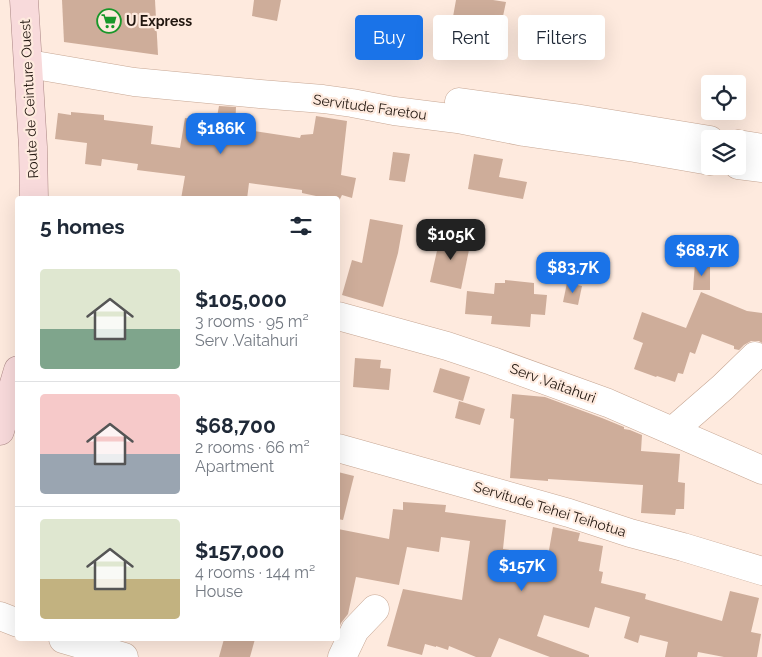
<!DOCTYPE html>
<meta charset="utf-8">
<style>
body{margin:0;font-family:Raleway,sans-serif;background:#f6f6f7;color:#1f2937;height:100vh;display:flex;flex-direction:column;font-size:19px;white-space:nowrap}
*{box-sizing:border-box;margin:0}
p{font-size:16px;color:#747a83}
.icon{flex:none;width:28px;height:28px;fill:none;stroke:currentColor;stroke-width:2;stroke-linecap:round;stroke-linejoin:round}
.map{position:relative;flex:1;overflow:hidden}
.panel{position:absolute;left:15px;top:196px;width:325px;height:445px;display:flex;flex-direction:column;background:#fff;border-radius:5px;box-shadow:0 5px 20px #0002}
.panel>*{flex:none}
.top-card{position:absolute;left:355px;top:15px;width:331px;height:45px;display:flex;gap:10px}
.tools{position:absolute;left:701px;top:75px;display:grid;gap:10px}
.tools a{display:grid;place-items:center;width:45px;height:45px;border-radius:5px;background:#fff;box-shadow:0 5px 20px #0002;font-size:25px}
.price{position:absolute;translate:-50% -42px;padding:0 11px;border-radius:10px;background:#1a73e8;color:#fff;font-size:16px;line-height:32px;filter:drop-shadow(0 1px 2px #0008)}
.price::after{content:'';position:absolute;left:50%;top:30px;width:15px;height:11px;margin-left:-8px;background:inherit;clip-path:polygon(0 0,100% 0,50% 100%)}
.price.on{background:#222;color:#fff}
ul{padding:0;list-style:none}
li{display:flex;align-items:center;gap:15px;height:125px;padding:0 25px}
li+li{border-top:1px solid #e0e1e3}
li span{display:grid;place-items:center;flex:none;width:140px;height:100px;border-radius:5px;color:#555}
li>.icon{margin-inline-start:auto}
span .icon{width:60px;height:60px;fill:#fffc;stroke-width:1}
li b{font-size:21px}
h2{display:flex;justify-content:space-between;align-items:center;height:60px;padding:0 25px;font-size:21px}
.tag{padding:0 18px;border-radius:5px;background:#fff;box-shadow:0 5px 20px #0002;font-size:18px;line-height:45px}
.tag.on{background:#1a73e8;color:#fff}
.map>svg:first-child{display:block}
.building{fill:#cead9a}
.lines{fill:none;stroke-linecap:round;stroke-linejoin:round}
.minor-casing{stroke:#c7a794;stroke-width:29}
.major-casing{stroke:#aa8684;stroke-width:29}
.minor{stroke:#fff;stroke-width:28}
.major{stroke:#f8dadb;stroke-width:28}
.labels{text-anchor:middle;stroke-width:4.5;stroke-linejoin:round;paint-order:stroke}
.poi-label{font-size:14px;font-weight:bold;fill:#21160f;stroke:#feeade;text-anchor:start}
.street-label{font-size:14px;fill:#21160f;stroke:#feeade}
</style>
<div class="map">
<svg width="762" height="657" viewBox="0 0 762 657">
<rect width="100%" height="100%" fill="#feeade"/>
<!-- building -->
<g class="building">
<polygon points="62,0 155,0 158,55 64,42"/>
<polygon points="254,0 281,0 277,21 252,16"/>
<polygon points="456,0 493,0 506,2 498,40 491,39 489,47 449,39"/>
<polygon points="219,106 236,107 235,128 300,138 301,135 313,134 316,116 347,121 341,175 356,178 352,198 342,195 339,201 338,200 338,199 330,199 302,193 302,190 249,183 247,199 181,199 185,176 137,170 138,164 102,159 101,166 85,164 87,143 55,139 58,113 71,115 71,112 104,115 104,120 153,126 151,144 180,148 185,118 216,122"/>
<polygon points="393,152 410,154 405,182 389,180"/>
<polygon points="474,154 503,159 499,177 527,182 523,199 468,189"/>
<polygon points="370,219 403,225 398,253 383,307 342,295 352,260 362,263"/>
<polygon points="441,233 471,240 461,289 430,282"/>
<polygon points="695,263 710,265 710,290 693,290"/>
<polygon points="505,280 534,283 534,294 547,295 545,315 531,314 530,327 491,324 492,316 465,314 467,291 494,294 495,283 505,283"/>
<polygon points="567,283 582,286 578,305 563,302"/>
<polygon points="701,292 747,311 762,313 762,343 759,341 751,341 744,345 739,350 734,349 734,346 702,334 695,354 690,352 683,374 678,373 675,382 657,376 656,377 634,369 643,343 633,339 642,312 686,328"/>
<polygon points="355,358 381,360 380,368 391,369 389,390 353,387"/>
<polygon points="440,368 470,377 463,401 433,392"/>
<polygon points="512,394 545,397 602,418 624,427 624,429 630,430 642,435 641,451 680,454 678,482 685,483 684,509 676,509 675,515 641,513 643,485 548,479 548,481 510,478 514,419 510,418"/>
<polygon points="459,401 485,409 480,425 455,418"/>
<polygon points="338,472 354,476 343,520 338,519"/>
<polygon points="403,502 446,505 445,512 506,520 503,549 548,556 553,527 580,533 578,541 603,546 599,571 603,572 601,583 646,594 645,599 722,621 730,591 759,598 751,632 761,634 757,657 724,657 698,652 697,657 665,657 668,642 640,635 638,643 624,638 630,617 595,607 589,628 544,615 537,636 589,655 589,657 550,657 499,638 491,657 476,657 449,646 448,650 436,646 436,647 425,644 422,655 387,646 403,589 462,600 470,541 441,537 439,552 407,547 399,585 356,577 348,614 341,623 338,630 338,529 389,539 393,509 403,510"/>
<polygon points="224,639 255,639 250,657 219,657"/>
</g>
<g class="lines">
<!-- minor casing -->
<g class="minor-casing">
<g id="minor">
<polyline points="29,64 134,82 260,94 323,99 352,103 394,111 458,119 524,132 635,148 710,161"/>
<polyline points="459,102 575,118 710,140"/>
<polyline points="738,144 762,148"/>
<polyline points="738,165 762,168"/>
<polyline points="338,316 447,346 492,361 608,403 762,470"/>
<polyline points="671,430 677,427 723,387 755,356"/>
<polyline points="338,448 569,513 630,533 683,547 762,571"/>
<polyline points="0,616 18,623"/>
<polyline points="63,639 124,657"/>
<polyline points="342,657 355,630 375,609"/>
</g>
</g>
<!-- major casing -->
<g class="major-casing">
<g id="major">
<polyline points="24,0 33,147 34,199"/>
<polyline points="0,431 18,370"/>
</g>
</g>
<!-- minor -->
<use href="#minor" class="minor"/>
<!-- major -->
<use href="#major" class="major"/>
</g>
<!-- icons -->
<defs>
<g id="supermarket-ring" transform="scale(1.25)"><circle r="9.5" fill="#feeade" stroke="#19972a" stroke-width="1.5"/><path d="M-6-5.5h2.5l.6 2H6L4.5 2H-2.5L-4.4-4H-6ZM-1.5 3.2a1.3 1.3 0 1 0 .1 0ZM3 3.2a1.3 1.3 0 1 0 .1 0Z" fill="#19972a"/></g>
</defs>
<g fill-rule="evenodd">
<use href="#supermarket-ring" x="109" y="21"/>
</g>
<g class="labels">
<!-- poi labels -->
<g class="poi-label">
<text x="126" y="26">U Express</text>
</g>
<!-- street labels -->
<g class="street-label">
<text transform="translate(29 99) rotate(-93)" y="5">Route de Ceinture Ouest</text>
<text transform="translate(370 107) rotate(8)" y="5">Servitude Faretou</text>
<text transform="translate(553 383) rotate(20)" y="5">Serv .Vaitahuri</text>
<text transform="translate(550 509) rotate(17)" y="5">Servitude Tehei Teihotua</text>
</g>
</g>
</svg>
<div class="tools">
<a><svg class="icon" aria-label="locate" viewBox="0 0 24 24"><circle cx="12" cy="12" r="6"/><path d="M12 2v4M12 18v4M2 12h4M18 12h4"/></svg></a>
<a><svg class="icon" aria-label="layers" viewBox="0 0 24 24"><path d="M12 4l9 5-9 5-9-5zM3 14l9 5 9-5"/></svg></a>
</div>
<b class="price" style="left:221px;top:155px">$186K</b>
<b class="price on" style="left:451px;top:261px">$105K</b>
<b class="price" style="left:702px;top:277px">$68.7K</b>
<b class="price" style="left:573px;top:294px">$83.7K</b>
<b class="price" style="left:522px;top:592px">$157K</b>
<div class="top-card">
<a class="tag on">Buy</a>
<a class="tag">Rent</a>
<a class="tag">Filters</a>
</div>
<section class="panel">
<h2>5 homes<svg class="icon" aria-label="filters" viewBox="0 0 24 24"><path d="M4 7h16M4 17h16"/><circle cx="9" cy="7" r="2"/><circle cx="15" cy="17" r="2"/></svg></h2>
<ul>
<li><span style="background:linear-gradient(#dfe7d0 60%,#7fa58c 0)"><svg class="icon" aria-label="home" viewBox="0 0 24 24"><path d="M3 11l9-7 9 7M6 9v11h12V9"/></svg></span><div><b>$105,000</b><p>3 rooms · 95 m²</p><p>Serv .Vaitahuri</p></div></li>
<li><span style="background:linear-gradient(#f6c9c9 60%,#9aa5b1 0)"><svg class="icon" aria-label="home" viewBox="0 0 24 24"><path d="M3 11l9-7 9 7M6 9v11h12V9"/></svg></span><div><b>$68,700</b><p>2 rooms · 66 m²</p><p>Apartment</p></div></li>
<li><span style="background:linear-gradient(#dfe7d0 60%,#c2b280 0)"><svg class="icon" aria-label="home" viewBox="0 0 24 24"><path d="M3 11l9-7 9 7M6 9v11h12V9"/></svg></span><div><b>$157,000</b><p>4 rooms · 144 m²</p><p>House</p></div></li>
</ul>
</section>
</div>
